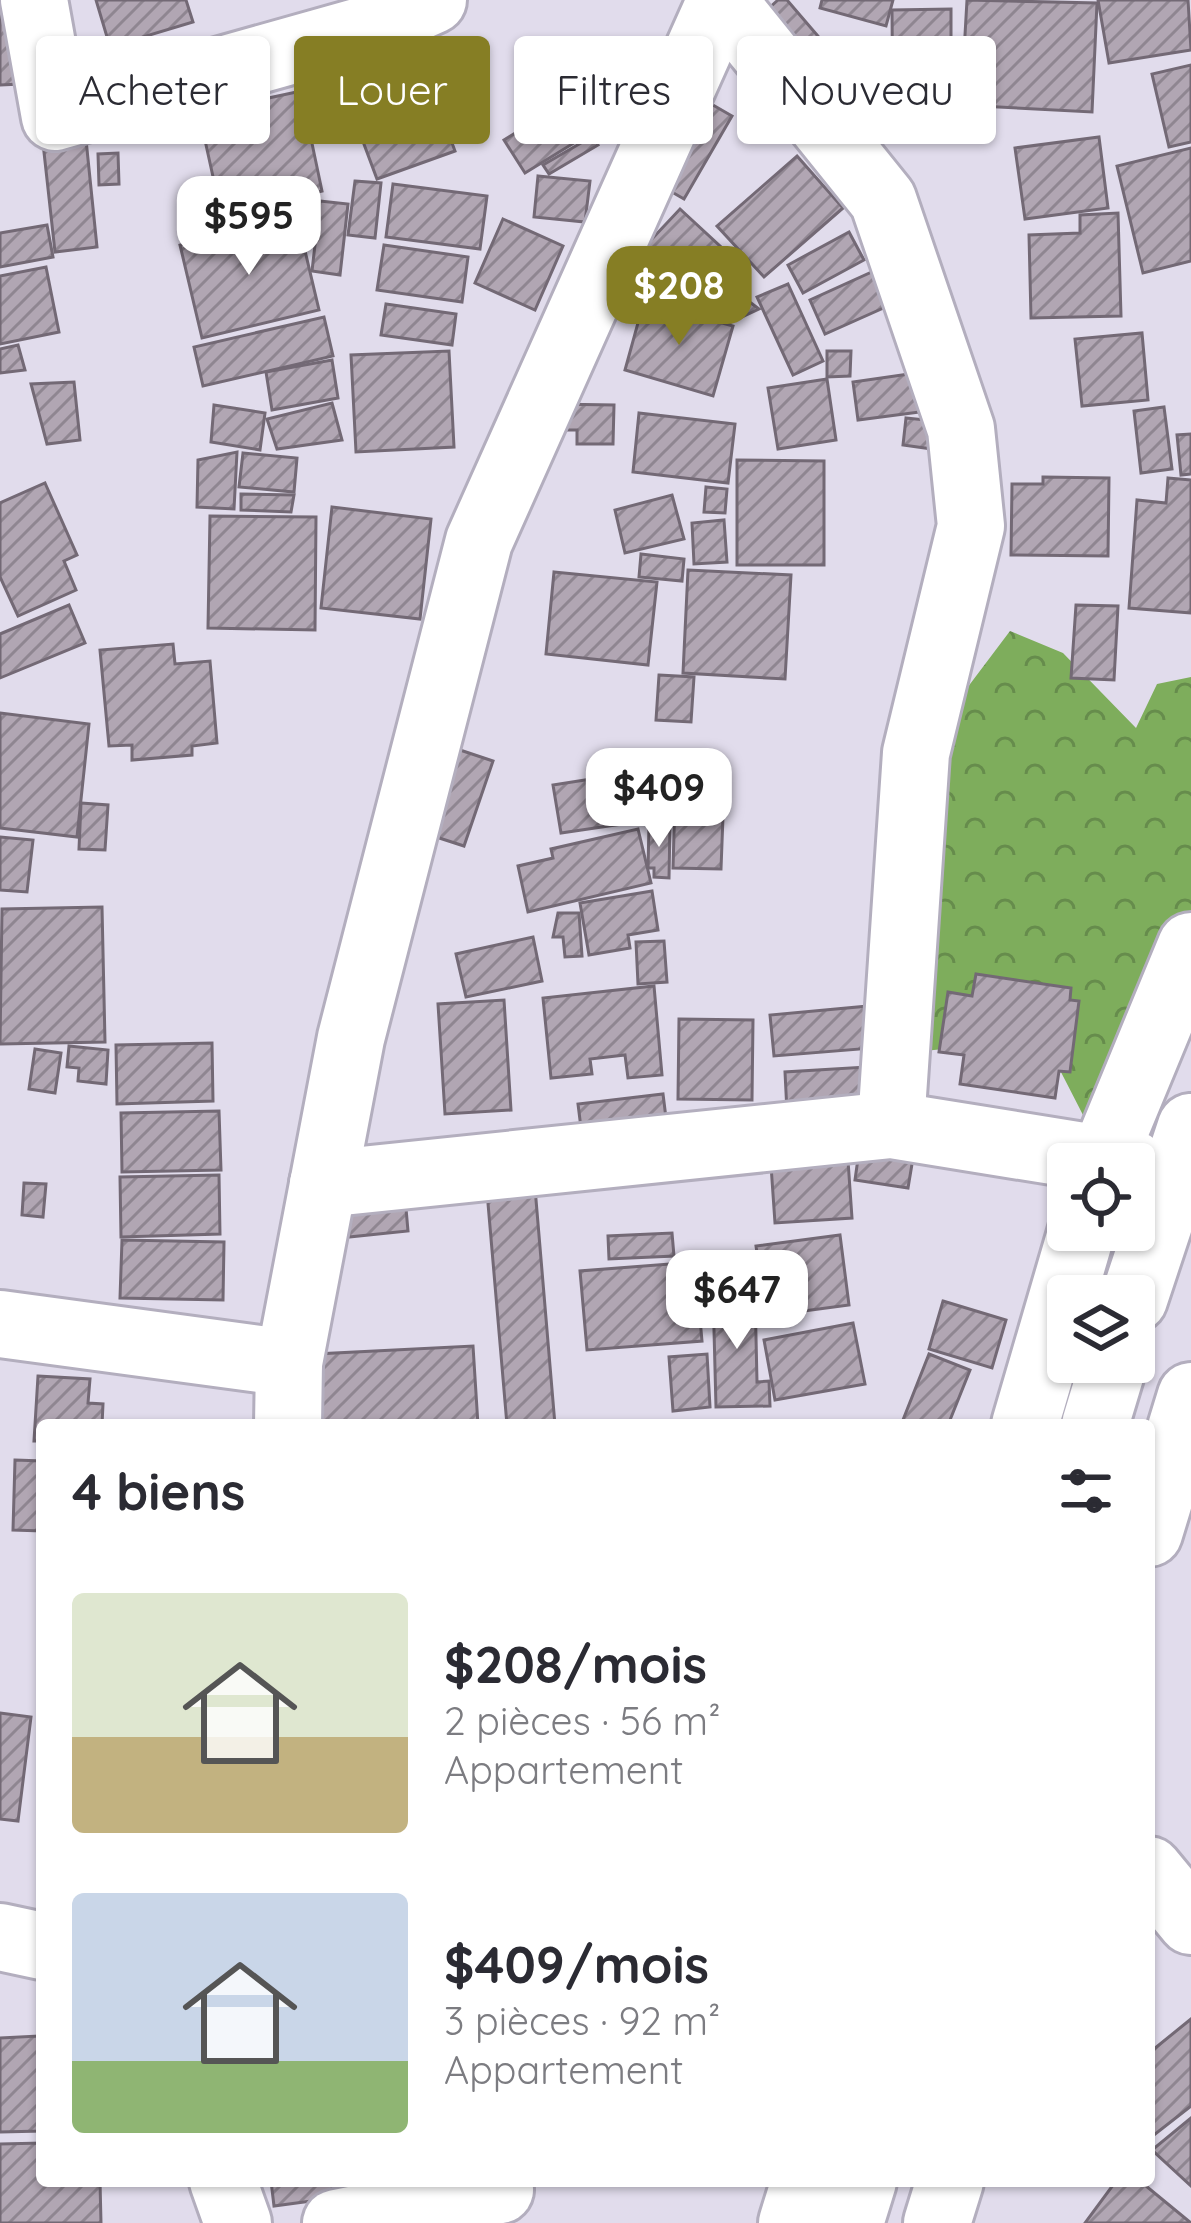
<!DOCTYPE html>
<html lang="fr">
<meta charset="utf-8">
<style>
body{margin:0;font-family:Quicksand,sans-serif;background:#f2f2f3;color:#2b2b33;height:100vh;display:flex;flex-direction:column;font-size:45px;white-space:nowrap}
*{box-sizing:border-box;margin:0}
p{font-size:39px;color:#7c7c81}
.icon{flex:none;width:66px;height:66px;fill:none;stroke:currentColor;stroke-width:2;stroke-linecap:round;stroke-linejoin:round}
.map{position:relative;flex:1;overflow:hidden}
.sheet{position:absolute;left:36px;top:1419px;width:1119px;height:768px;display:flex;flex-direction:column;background:#fff;border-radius:12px;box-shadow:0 3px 9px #0004}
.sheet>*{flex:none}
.banner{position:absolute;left:36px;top:36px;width:1119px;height:108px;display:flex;gap:24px}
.buttons{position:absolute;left:1047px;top:1143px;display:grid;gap:24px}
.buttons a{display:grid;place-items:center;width:108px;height:108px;border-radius:12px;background:#fff;box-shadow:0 3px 9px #0004;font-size:60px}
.price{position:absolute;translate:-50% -102px;padding:0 27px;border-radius:24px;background:#fff;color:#222;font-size:39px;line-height:78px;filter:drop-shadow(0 3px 6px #0008)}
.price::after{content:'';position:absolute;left:50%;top:72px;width:36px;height:27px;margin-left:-18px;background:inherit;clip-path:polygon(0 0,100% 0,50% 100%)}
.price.on{background:#867e24;color:#fff}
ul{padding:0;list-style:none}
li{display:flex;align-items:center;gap:36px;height:300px;padding:0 36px}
li span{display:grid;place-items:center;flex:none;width:336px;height:240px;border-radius:12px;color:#555}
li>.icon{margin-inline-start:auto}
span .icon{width:144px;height:144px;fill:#fffc;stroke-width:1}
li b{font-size:51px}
h2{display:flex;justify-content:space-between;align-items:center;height:144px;padding:0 36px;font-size:51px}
.pill{padding:0 42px;border-radius:12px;background:#fff;box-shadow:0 3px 9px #0004;font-size:42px;line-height:108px}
.pill.on{background:#867e24;color:#fff}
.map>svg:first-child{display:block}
.forest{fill:url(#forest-crowns)}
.building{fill:url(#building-hatch);stroke:#736975;stroke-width:3}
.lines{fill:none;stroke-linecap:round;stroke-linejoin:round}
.minor-casing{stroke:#b3aebe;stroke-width:72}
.major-casing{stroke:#b3aebe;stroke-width:72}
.minor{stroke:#fff;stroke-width:66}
.major{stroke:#fff;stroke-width:66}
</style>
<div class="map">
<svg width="1191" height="2223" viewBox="0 0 1191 2223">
<defs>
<pattern id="forest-crowns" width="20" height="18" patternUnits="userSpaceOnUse" patternTransform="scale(3)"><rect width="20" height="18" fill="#7ead5c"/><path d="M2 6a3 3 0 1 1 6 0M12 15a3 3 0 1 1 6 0" fill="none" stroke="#668c4c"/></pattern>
<pattern id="building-hatch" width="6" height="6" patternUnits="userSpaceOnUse" patternTransform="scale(3)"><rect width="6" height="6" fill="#b1a6b3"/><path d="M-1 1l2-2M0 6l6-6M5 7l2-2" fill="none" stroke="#8f8691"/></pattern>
</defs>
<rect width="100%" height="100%" fill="#e1dcec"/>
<!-- forest -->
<polygon class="forest" points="1010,631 1063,653 1136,728 1157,684 1191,677 1191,927 1142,1093 1083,1115 1044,1039 924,1051 913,989 955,704"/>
<!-- building -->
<g class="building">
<polygon points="0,0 13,0 20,84 0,85"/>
<polygon points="96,0 186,0 193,22 110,47"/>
<polygon points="778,0 787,0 878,106 853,127 758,18"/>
<polygon points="822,0 893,0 886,26 820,8"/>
<polygon points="967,0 1097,3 1092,112 961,105"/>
<polygon points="1098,0 1188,0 1191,50 1109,63"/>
<polygon points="951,9 951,139 893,139 892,10"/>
<polygon points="421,59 455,151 377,179 343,88"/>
<polygon points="1191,65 1191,142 1169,147 1152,74"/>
<polygon points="587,89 608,122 525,173 504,140"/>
<polygon points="301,91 322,191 221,213 199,113"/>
<polygon points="706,101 732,116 684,199 658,184"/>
<polygon points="84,120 97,247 55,252 41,125"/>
<polygon points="593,136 598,145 549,174 543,165"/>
<polygon points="1099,137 1108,208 1025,219 1015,148"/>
<polygon points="1191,148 1191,261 1143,273 1117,166"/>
<polygon points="118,153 119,184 99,185 98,154"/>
<polygon points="797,156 843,208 764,277 717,226"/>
<polygon points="538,176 590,181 585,222 534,217"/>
<polygon points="355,181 381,183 375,238 348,235"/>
<polygon points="393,184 487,196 480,249 386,237"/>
<polygon points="320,201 348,204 340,275 312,271"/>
<polygon points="680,209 733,258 690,304 636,256"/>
<polygon points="1118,213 1121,316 1031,318 1029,235 1080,233 1080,215"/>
<polygon points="297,217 319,310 202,338 180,245"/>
<polygon points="503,219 563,246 535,310 475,283"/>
<polygon points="47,225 53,257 0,267 0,233"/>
<polygon points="849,232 864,260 803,293 788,265"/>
<polygon points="384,245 468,257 462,302 377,290"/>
<polygon points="737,265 748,275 722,305 709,292"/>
<polygon points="46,267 59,332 0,344 0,276"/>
<polygon points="874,271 890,305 825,334 810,300"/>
<polygon points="788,284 823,361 793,375 757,297"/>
<polygon points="743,297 759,309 729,323 721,308"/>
<polygon points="644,301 733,326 713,396 625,370"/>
<polygon points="386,304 456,314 452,345 381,335"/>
<polygon points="324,317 333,356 203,386 194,347"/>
<polygon points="1142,333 1148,400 1082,406 1075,339"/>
<polygon points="18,345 25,370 0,373 0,349"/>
<polygon points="449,351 454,447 356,452 351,355"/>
<polygon points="827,351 851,351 850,376 827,377"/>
<polygon points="332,360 338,398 272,410 266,372"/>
<polygon points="930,371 935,410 858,420 853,382"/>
<polygon points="827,379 836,440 778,449 768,388"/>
<polygon points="74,382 80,440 47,444 31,384"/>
<polygon points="332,403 342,440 277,449 267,419"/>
<polygon points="552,404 614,405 613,444 577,444 577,430 552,430"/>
<polygon points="214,405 265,413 260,450 211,442"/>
<polygon points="1164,407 1172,469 1141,473 1134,411"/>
<polygon points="639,413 735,424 728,483 633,472"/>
<polygon points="906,418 936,421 932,449 903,445"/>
<polygon points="1191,434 1191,474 1181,475 1177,435"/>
<polygon points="237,452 234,509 197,507 198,460"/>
<polygon points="243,453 297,458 294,492 239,487"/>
<polygon points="737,460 824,461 824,565 737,565"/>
<polygon points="1043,477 1109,478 1108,556 1011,555 1012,484 1043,484"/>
<polygon points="1168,478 1191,480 1191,613 1129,608 1137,500 1166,503"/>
<polygon points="45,483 77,555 64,561 76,590 18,616 0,577 0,503"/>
<polygon points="706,487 727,489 725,513 704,512"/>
<polygon points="241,494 294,495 291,512 241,510"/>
<polygon points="672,495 684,539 625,553 615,510"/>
<polygon points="332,507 431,519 420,619 321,608"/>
<polygon points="210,516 316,517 315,630 208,628"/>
<polygon points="724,520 727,562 694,564 692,523"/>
<polygon points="641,554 684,559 682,581 639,577"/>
<polygon points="688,570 791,575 785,679 683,673"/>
<polygon points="554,572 657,582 648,665 546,654"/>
<polygon points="69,605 85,643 0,678 0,634"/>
<polygon points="1076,605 1118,606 1114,680 1071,678"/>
<polygon points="173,644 175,664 210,661 217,743 192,746 192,755 132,760 132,745 109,746 100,650"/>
<polygon points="659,675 694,677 691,722 656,720"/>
<polygon points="0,713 89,724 77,837 0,828"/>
<polygon points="460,750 493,761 464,846 430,835"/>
<polygon points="676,763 725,764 721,869 673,868"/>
<polygon points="655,769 663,818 561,833 553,785"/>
<polygon points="81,803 108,805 105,850 79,849"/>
<polygon points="649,825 670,825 669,878 654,877 654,868 648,868"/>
<polygon points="638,829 651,883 528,912 518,866 553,858 551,849"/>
<polygon points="0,837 33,840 27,892 0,890"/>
<polygon points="652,891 658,930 628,935 630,948 589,955 580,903"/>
<polygon points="102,907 105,1042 0,1044 2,909"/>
<polygon points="558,913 579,913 582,956 565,957 563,937 553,937"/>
<polygon points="533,937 542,981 466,997 456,954"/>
<polygon points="664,941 667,982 638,984 636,942"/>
<polygon points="976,974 1071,988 1070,1000 1079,1001 1070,1072 1059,1071 1055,1098 960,1084 964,1055 939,1052 948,992 972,996"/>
<polygon points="654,986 662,1075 628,1078 625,1055 590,1059 592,1074 551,1078 543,998"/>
<polygon points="504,1000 511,1110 445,1114 438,1004"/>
<polygon points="869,1006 873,1048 774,1056 770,1015"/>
<polygon points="679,1019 753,1020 752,1100 678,1099"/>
<polygon points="212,1043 213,1101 117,1104 116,1045"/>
<polygon points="69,1046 108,1050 106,1084 78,1081 79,1068 67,1067"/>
<polygon points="35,1049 61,1053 55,1093 29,1089"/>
<polygon points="866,1067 869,1107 787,1112 785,1072"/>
<polygon points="663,1094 667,1126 582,1136 578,1104"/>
<polygon points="219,1111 221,1170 122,1172 121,1113"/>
<polygon points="860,1144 914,1152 908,1188 855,1180"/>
<polygon points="847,1146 852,1218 775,1223 770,1151"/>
<polygon points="219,1175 220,1234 121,1237 120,1177"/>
<polygon points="534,1176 555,1425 507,1425 486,1180"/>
<polygon points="24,1183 46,1184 43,1217 22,1215"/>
<polygon points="404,1186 408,1231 339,1238 335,1194"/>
<polygon points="672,1233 674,1256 609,1259 608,1236"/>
<polygon points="840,1235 849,1305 766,1316 756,1246"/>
<polygon points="122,1240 224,1242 223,1300 120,1298"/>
<polygon points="695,1262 702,1341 587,1350 580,1271"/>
<polygon points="713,1292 755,1292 757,1382 769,1381 770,1406 716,1407"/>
<polygon points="943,1301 1006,1320 992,1368 929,1349"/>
<polygon points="853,1323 865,1384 775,1400 764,1340"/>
<polygon points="473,1346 478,1425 320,1425 316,1354"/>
<polygon points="707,1354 710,1407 673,1411 669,1357"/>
<polygon points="929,1354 970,1370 948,1425 901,1425"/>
<polygon points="38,1376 90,1379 88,1403 103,1404 102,1425 42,1425 42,1441 34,1441"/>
<polygon points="15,1460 42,1461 42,1531 13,1530"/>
<polygon points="0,1713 31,1717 18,1821 0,1819"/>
<polygon points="1191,2019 1191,2106 1154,2135 1149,2129 1149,2053"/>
<polygon points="38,2036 42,2131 0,2132 0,2038"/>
<polygon points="1191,2118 1191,2186 1152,2150"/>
<polygon points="42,2143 42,2181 100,2181 101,2223 0,2223 0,2144"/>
<polygon points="271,2181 332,2181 334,2198 274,2206"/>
<polygon points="1116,2181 1140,2181 1191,2223 1085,2223"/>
</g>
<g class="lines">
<!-- minor casing -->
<g class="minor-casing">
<g id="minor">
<polyline points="34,0 55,117 368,29 433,0"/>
<polyline points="722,0 883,200 961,429 971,526 916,753 891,1125"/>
<polyline points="1101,1164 1191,946"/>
<polyline points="323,1184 891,1125 1133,1164"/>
<polyline points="0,1324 289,1363"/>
<polyline points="288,1425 289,1363 351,1038 479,541 721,0"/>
<polyline points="1025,1425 1082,1230"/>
<polyline points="1149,1870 1191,1921"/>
<polyline points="0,1937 42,1946"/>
<polyline points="223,2181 238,2223"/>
<polyline points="336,2223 500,2190"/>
<polyline points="792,2223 805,2181"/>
</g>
</g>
<!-- major casing -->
<g class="major-casing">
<g id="major">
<polyline points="1134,1299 1191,1127"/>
<polyline points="1095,1425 1114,1362"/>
<polyline points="1149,1533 1191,1396"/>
<polyline points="850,2223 863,2181"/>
<polyline points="937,2223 950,2181"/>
</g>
</g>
<!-- minor -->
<use href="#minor" class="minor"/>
<!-- major -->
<use href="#major" class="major"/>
</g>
</svg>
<div class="buttons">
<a><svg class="icon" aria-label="locate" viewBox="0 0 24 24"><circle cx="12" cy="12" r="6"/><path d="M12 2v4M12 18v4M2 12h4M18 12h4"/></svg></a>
<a><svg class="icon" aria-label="layers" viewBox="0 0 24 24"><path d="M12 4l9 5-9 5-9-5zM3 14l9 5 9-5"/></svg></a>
</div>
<b class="price" style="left:249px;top:278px">$595</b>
<b class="price on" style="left:679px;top:348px">$208</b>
<b class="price" style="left:659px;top:850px">$409</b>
<b class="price" style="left:737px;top:1352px">$647</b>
<div class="banner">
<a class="pill">Acheter</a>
<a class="pill on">Louer</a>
<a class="pill">Filtres</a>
<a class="pill">Nouveau</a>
</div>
<section class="sheet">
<h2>4 biens<svg class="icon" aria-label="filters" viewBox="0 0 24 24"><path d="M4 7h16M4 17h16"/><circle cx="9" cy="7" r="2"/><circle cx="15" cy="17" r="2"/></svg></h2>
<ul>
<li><span style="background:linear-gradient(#dfe7d0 60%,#c2b280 0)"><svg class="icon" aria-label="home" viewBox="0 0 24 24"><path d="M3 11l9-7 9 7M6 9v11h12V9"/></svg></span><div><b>$208/mois</b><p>2 pièces · 56 m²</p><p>Appartement</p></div></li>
<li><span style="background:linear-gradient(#c9d6e8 70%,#8fb573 0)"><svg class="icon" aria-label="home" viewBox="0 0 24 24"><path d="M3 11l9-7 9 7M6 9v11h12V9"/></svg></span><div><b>$409/mois</b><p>3 pièces · 92 m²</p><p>Appartement</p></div></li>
</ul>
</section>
</div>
